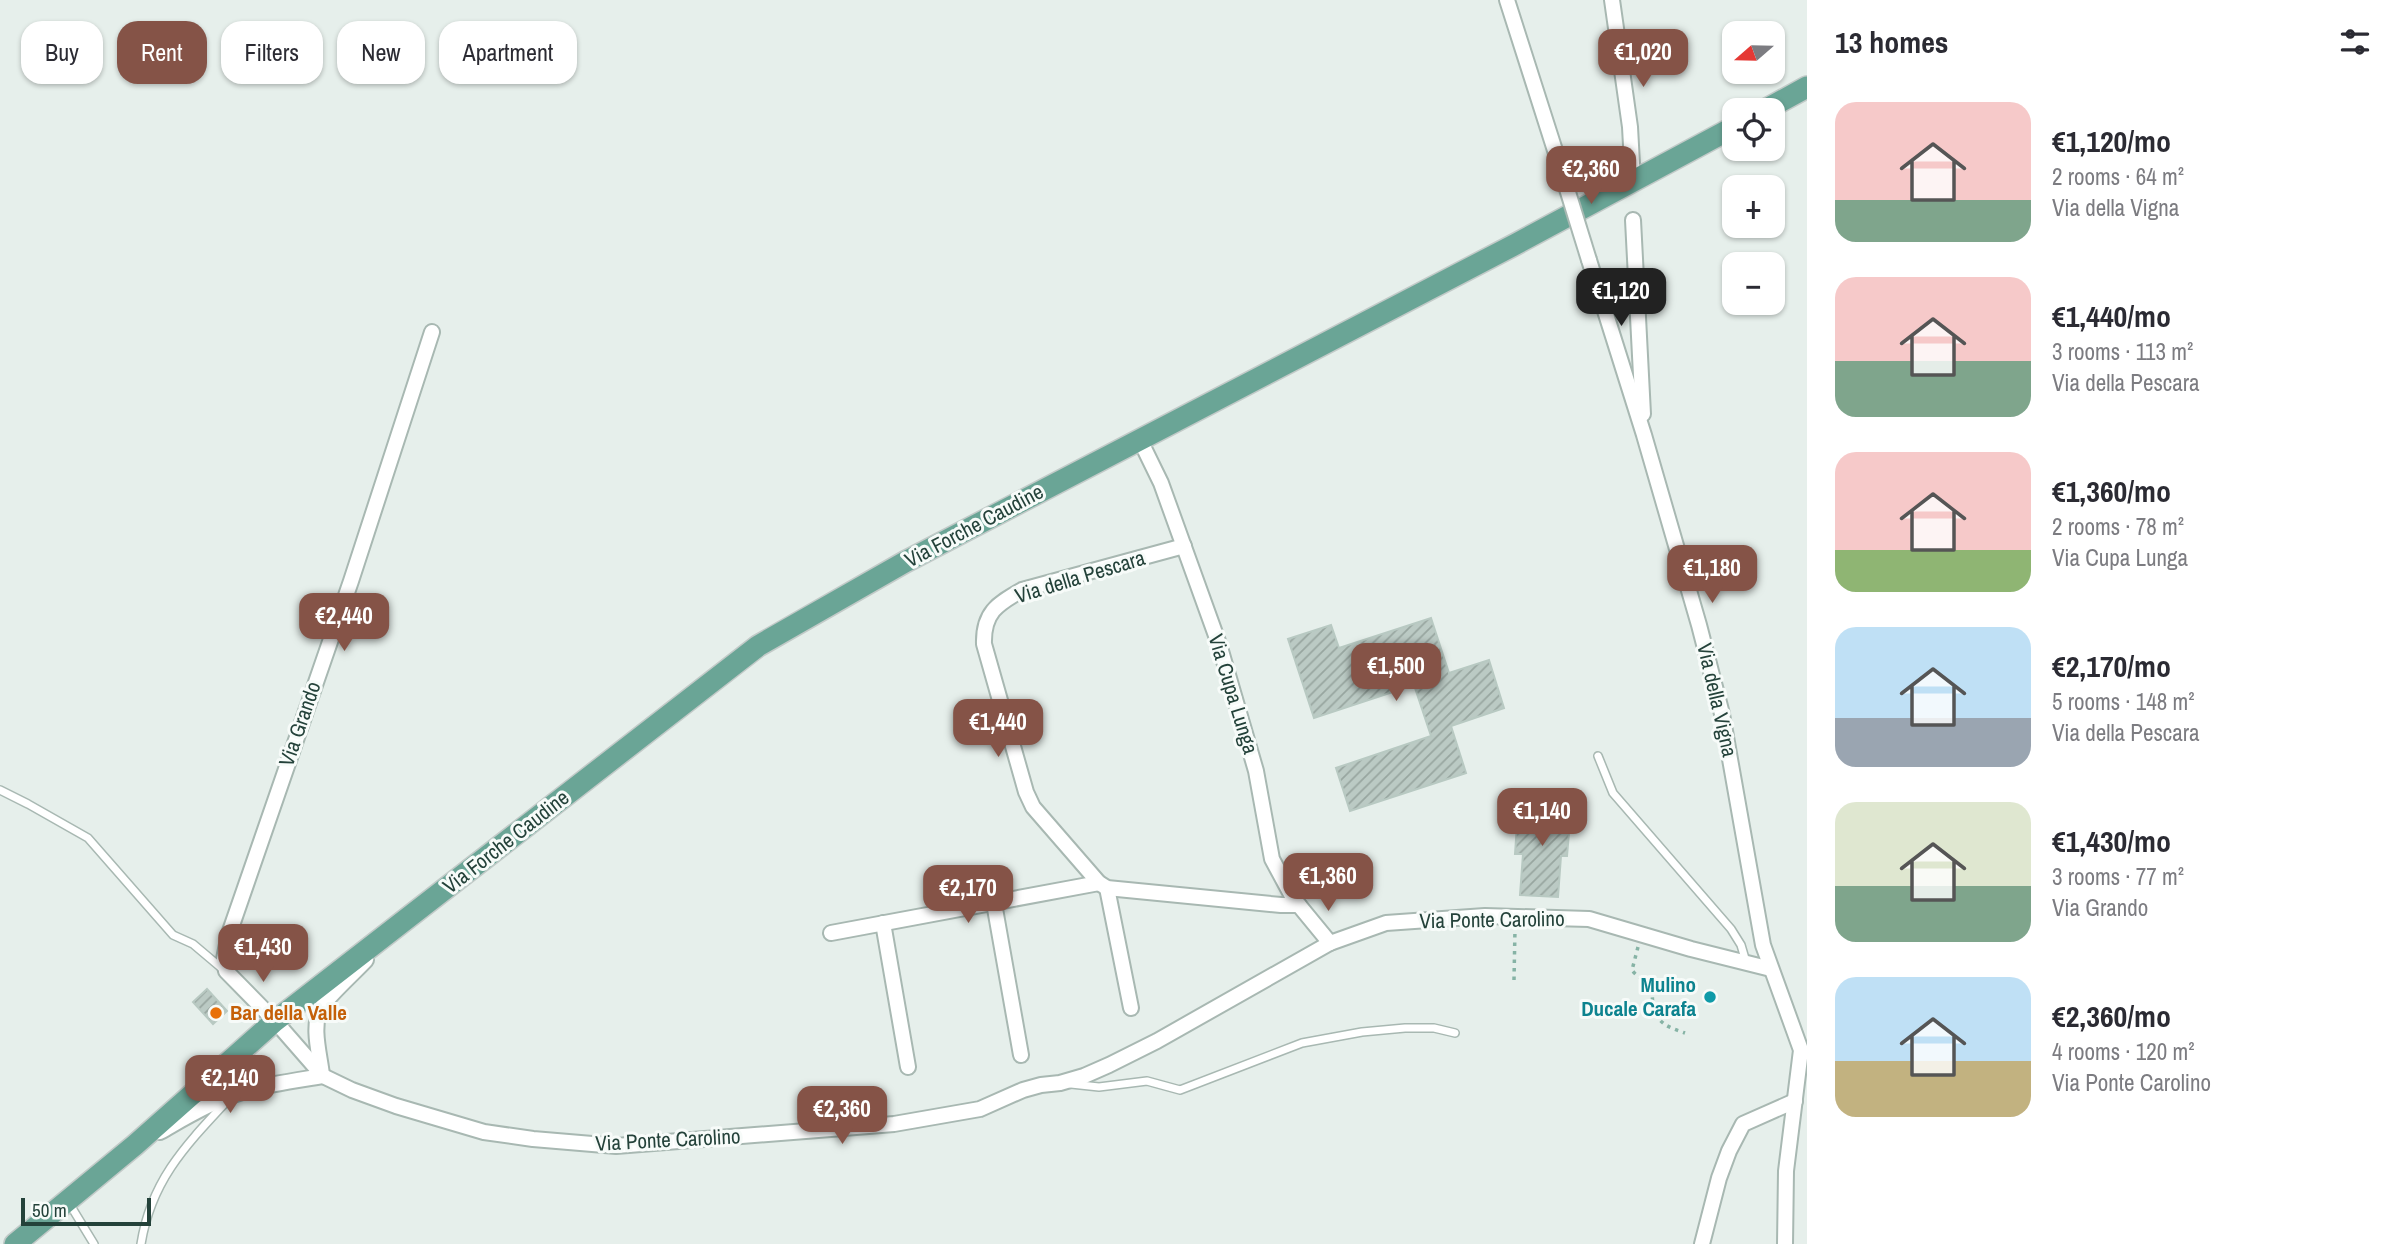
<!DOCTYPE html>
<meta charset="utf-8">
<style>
body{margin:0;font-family:"Archivo Narrow",sans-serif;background:#f2f2f3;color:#2b2b33;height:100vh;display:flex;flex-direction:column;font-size:26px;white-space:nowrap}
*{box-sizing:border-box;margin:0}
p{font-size:23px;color:#7c7c81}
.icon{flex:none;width:38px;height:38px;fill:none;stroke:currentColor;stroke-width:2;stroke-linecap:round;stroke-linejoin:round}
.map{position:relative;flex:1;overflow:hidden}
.panel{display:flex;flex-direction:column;background:#fff;width:595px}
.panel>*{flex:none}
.hud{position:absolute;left:21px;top:21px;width:665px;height:63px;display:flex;gap:14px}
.needle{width:46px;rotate:250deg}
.buttons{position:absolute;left:1722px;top:21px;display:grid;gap:14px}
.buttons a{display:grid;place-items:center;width:63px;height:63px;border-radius:14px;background:#fff;box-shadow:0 2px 5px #0004;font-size:35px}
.scale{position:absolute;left:21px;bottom:18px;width:130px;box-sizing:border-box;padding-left:7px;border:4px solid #24423a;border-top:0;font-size:19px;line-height:24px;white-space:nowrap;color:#24423a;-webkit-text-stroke:5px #f7fbf9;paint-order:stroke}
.price{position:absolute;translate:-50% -60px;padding:0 16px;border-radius:14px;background:#855347;color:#fff;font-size:23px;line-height:46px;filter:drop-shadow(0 2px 4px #0008)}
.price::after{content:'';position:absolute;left:50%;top:42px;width:21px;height:16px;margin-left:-10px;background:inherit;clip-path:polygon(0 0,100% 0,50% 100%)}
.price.selected{background:#222;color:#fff}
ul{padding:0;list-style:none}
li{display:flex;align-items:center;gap:21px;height:175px;padding:0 28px}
li span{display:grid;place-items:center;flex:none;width:196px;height:140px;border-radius:21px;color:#555}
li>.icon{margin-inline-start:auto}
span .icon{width:84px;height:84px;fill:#fffc;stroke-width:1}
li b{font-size:30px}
h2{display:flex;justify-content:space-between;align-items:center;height:84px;padding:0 28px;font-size:30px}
.tag{padding:0 24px;border-radius:21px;background:#fff;box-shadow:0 2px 5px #0004;font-size:24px;line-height:63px}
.tag.selected{background:#855347;color:#fff}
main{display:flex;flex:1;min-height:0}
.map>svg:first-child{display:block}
.building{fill:url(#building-hatch);stroke:#b8c9c2;stroke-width:2}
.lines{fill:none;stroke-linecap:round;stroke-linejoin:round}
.service-casing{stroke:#a8b8b2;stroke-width:10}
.minor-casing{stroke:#a8b8b2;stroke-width:18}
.primary-casing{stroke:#c2cac8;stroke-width:24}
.path{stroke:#86b3a5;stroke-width:3.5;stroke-dasharray:3.5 5;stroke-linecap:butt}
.service{stroke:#fff;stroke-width:7}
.minor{stroke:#fff;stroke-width:14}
.primary{stroke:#6aa596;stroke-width:21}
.minor-bridge-casing{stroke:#a8b8b2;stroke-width:18;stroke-linecap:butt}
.minor-bridge{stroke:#fff;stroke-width:14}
.culture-dot{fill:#0f9aa8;stroke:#f7fbf9;stroke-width:2.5}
.food-dot{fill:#e8710a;stroke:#f7fbf9;stroke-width:2.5}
.labels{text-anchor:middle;stroke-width:6;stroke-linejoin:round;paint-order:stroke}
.street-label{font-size:21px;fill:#24423a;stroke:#f7fbf9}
.culture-label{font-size:21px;font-weight:bold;fill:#0d838f;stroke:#f7fbf9;text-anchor:end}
.food-label{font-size:21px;font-weight:bold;fill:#c56008;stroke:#f7fbf9;text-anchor:start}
</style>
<main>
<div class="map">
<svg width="1807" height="1244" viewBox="0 0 1807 1244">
<defs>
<pattern id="building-hatch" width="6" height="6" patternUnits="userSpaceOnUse" patternTransform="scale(1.75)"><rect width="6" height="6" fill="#bbcac4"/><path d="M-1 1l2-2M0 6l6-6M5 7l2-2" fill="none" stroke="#98a6a0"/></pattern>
</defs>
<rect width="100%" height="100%" fill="#e6efeb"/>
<!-- building -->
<g class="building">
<polygon points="1431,618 1449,673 1489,660 1504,708 1451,726 1466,773 1350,811 1336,768 1431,736 1414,685 1314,718 1288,639 1331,625 1339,648"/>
<polygon points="1564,800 1563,820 1570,821 1567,856 1561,856 1558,897 1520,895 1523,854 1515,854 1518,810"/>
<polygon points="207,989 227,1011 213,1024 193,1002"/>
</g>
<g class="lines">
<!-- service casing -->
<g class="service-casing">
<g id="service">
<polyline points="1598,756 1613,793 1731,929 1741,945 1746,962"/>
<polyline points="0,790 28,804 88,838 173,935 193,944 225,971"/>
<polyline points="1071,1084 1099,1087 1147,1081 1180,1090 1302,1043 1362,1032 1405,1028 1434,1028 1455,1033"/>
<polyline points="69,1203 94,1244"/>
<path d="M141,1244C151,1181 185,1146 227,1101"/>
</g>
</g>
<!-- minor casing -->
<g class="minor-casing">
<g id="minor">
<polyline points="1507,0 1559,163"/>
<polyline points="1612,0 1630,127 1633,182"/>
<polyline points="1633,220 1643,414"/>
<polyline points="1589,260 1644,435 1699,625 1722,714 1763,945 1801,1050 1786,1171 1785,1244"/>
<polyline points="432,332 351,581 229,934 224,959 226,971 275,1021 323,1076 352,1090 396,1106 484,1132 533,1139 616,1146 894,1124 980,1109 1023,1090 1041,1085 1060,1083 1084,1076 1109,1065 1157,1041 1330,943 1386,923 1485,916 1589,919 1691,949 1771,969"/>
<polyline points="1140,440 1161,483 1219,644 1256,771 1272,859 1293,898 1330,943"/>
<path d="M1184,546L1022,590C997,604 983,613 984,644L1026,792L1033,807L1099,883L1107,888L1281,905H1299"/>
<polyline points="1107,888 1131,1008"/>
<polyline points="994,903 1021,1055"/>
<polyline points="883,923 908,1067"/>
<polyline points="831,933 1099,883"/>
<path d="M322,1075C320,1055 311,1027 321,1008C326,998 357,970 366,960"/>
<path d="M160,1132C183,1119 207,1104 233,1095C262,1085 292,1081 323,1076"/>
<polyline points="1702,1244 1719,1178 1729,1151 1743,1124 1795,1101"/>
</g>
</g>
<!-- primary casing -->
<g class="primary-casing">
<g id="primary">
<polyline points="1765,110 1807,87"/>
<polyline points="15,1244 135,1145 275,1021 758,646 905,562 1516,244 1734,127"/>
</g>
</g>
<!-- path -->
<g class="path">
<path d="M1638,947L1632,970C1637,978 1648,979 1651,989C1653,994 1652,1000 1653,1005C1657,1024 1668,1027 1685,1033"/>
<polyline points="1514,980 1515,929"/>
</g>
<!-- service -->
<use href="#service" class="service"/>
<!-- minor -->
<use href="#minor" class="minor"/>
<!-- primary -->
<use href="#primary" class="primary"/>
<!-- minor-bridge casing -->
<g class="minor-bridge-casing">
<polyline id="minor-bridge" points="1559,163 1589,260"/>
</g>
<!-- minor-bridge -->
<use href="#minor-bridge" class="minor-bridge"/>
</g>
<!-- markers -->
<circle class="culture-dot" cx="1710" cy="997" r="7"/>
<circle class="food-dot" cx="216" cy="1013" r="7"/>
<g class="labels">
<!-- street labels -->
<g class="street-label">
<text transform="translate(974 526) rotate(-28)" y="7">Via Forche Caudine</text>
<text transform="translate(1080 577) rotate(-17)" y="7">Via della Pescara</text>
<text transform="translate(1233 694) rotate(73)" y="7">Via Cupa Lunga</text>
<text transform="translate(1717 700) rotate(77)" y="7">Via della Vigna</text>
<text transform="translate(300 724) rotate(-71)" y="7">Via Grando</text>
<text transform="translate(506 842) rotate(-38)" y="7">Via Forche Caudine</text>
<text transform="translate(1492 920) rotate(-1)" y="7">Via Ponte Carolino</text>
<text transform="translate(668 1140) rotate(-3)" y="7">Via Ponte Carolino</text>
</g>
<!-- culture labels -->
<g class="culture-label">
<text x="1696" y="992">Mulino<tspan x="1696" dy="24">Ducale Carafa</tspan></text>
</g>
<!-- food labels -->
<g class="food-label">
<text x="230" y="1020">Bar della Valle</text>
</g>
</g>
</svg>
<div class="buttons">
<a><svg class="needle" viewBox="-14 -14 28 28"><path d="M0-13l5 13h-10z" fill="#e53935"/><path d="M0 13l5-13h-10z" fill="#7c7c81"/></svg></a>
<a><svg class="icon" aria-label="locate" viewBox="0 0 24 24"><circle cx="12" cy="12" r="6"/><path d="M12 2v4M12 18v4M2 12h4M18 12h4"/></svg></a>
<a>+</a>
<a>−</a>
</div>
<div class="scale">50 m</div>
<b class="price" style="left:1643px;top:89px">€1,020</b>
<b class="price" style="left:1591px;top:206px">€2,360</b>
<b class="price selected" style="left:1621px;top:328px">€1,120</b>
<b class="price" style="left:1712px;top:605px">€1,180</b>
<b class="price" style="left:344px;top:653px">€2,440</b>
<b class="price" style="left:1396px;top:703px">€1,500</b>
<b class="price" style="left:998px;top:759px">€1,440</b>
<b class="price" style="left:1542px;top:848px">€1,140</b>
<b class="price" style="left:1328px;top:913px">€1,360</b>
<b class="price" style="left:968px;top:925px">€2,170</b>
<b class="price" style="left:263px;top:984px">€1,430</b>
<b class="price" style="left:230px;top:1115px">€2,140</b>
<b class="price" style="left:842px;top:1146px">€2,360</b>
<div class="hud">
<a class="tag">Buy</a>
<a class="tag selected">Rent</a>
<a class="tag">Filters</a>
<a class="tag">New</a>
<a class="tag">Apartment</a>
</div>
</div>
<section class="panel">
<h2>13 homes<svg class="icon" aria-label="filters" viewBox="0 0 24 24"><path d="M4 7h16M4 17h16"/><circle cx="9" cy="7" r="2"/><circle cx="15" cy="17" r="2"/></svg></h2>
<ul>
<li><span style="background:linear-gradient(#f6c9c9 70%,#7fa58c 0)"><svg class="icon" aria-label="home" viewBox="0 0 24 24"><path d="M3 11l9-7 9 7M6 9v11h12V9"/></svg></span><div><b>€1,120/mo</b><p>2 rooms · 64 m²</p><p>Via della Vigna</p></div></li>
<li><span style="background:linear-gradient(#f6c9c9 60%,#7fa58c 0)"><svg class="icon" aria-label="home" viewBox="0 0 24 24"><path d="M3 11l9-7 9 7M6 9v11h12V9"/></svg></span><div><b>€1,440/mo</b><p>3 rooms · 113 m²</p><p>Via della Pescara</p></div></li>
<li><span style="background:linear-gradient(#f6c9c9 70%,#8fb573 0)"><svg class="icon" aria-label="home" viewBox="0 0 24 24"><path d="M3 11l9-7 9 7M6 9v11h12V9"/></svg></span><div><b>€1,360/mo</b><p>2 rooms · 78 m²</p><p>Via Cupa Lunga</p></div></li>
<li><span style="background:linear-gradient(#bfe0f5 65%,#9aa5b1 0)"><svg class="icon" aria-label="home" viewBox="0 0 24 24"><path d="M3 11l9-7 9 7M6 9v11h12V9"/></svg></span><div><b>€2,170/mo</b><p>5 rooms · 148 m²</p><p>Via della Pescara</p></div></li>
<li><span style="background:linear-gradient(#dfe7d0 60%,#7fa58c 0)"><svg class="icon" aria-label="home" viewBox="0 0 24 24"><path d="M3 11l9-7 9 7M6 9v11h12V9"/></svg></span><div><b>€1,430/mo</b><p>3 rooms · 77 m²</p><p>Via Grando</p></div></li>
<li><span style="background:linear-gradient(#bfe0f5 60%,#c2b280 0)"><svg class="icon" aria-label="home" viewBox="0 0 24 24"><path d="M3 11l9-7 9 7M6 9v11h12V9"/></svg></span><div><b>€2,360/mo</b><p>4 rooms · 120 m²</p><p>Via Ponte Carolino</p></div></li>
</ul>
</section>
</main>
